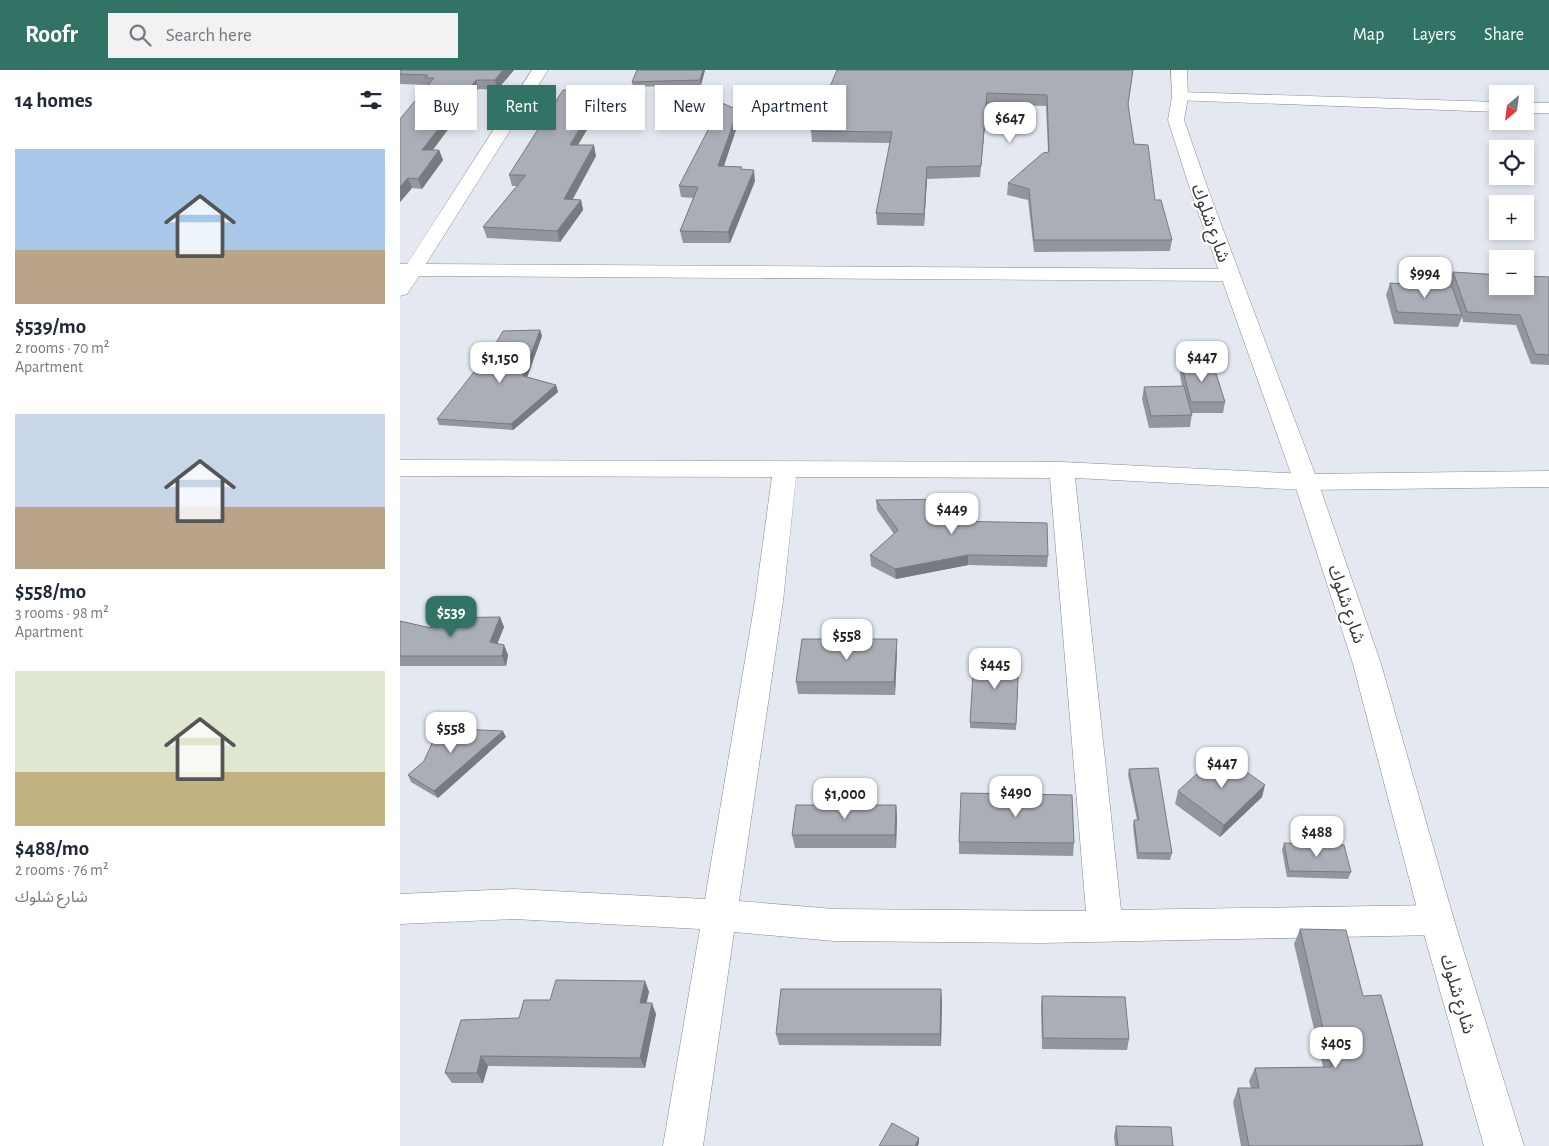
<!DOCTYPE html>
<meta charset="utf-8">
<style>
body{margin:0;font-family:"Alegreya Sans","Noto Sans Arabic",sans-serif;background:#f2f2f3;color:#1f2937;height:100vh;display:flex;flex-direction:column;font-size:19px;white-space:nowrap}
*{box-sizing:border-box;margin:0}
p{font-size:16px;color:#747a83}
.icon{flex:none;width:28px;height:28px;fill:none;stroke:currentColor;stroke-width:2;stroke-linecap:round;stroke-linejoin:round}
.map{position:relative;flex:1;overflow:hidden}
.details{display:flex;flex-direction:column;background:#fff;width:400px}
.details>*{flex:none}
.hud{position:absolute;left:15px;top:15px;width:475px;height:45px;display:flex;gap:10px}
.needle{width:32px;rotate:208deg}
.tools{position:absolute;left:1089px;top:15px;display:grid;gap:10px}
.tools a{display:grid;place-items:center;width:45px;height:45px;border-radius:0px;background:#fff;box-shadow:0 2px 8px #0003;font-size:25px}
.price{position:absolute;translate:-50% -42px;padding:0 11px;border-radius:10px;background:#fff;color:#222;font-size:16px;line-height:32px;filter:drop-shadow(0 1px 2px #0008)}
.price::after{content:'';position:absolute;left:50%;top:30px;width:15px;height:11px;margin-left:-8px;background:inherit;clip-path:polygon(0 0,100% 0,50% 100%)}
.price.selected{background:#317364;color:#fff}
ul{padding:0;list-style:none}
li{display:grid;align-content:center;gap:10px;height:265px;padding:0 15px}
li span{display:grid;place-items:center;height:155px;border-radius:0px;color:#555}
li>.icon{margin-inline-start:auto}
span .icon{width:90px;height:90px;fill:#fffc;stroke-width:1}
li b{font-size:21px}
h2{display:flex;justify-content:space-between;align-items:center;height:60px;padding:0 15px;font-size:21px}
.chip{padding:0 18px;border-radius:0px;background:#fff;box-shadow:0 2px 8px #0003;font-size:18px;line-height:45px}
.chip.selected{background:#317364;color:#fff}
header{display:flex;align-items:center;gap:30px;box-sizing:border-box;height:70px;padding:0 25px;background:#317364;color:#fff}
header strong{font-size:24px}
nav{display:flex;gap:28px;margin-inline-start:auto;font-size:18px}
.search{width:350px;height:45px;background:#f2f2f3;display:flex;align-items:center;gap:12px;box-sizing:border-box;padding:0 18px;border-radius:0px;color:#747a83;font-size:19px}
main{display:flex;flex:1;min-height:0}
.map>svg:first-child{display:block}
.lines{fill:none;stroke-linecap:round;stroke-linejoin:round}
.street-casing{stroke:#848990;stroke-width:1}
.secondary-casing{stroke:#848990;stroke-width:1}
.street{fill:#fff;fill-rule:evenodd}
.secondary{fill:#fff;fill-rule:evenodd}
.wall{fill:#92969d}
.shaded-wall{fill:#777a7f}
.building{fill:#aaaeb6;stroke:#777a7f}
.labels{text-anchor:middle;stroke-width:4;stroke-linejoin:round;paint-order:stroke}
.street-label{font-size:18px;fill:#383a3d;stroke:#fff}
</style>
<header>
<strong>Roofr</strong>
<div class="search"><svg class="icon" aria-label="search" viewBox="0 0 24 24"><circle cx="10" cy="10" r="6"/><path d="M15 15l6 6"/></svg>Search here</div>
<nav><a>Map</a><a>Layers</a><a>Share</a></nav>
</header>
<main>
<section class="details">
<h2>14 homes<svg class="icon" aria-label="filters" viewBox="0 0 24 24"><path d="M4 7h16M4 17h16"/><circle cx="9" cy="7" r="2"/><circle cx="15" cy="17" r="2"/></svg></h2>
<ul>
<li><span style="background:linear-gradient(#a9c7e8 65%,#b9a48a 0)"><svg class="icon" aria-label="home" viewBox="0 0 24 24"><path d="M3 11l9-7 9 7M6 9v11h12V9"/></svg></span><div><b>$539/mo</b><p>2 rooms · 70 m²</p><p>Apartment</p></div></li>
<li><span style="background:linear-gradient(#c9d6e8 60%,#b9a48a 0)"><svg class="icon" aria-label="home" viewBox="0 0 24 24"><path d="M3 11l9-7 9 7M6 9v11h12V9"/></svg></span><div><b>$558/mo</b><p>3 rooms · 98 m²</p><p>Apartment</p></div></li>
<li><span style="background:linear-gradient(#dfe7d0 65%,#c2b280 0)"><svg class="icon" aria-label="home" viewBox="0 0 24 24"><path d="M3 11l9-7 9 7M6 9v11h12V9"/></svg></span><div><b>$488/mo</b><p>2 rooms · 76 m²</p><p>شارع شلوك</p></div></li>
</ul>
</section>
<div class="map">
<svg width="1149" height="1076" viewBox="0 0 1149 1076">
<rect width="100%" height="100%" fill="#e4e9f1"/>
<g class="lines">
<!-- street casing -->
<g class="street-casing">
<g id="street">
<polygon points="132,0 148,0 26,194 830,199 837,201 840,205 837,209 830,211 19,206 7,224 0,226 0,194 7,194"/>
<polygon points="780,22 1098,32 1098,42 774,30 772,27 774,24"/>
<rect x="1125" y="33" width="24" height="10"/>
<path d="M0,390L662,392L906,404L1149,401V417L906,420L675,408L721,840L1037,835L1049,839L1054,850L1049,861L1037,865L641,873L434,871L334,862L303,1076H263L300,859L114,849L0,854V824L114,819L305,829L355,531L372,407L0,406ZM396,407L650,408L686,841L434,839L339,831L383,531Z"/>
</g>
</g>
<!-- secondary casing -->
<g class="secondary-casing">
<polygon id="secondary" points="771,0 787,0 788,27 784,50 809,122 918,412 981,594 1054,850 1124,1076 1084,1076 1020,850 953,594 894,412 791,122 768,50 772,27"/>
</g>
<!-- street -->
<use href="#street" class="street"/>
<!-- secondary -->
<use href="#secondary" class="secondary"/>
</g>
<!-- wall -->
<g class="wall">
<polygon points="0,0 114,0 97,20 78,19 33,80 39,80 43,90 22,119 12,118 0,132 0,49 27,16 27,15 0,14"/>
<polygon points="305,0 301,15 233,17 232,12"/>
<polygon points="437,0 733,0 728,36 734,74 755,130 772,170 770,181 634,182 628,130 607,125 608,113 648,82 646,36 587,34 580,107 527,109 524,156 477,155 476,143 490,73 412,72 411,61"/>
<polygon points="204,31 178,75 196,86 173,129 181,130 183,140 160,172 87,168 83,157 117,116 112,116 109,105"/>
<polygon points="339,51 324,96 342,99 355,111 330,173 283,173 280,161 293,128 281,127 279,116"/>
<polygon points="1053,202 1149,207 1149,295 1131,294 1116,255 1063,252 1062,247 1058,257 994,254 986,225 990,213 1051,217 1049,212"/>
<polygon points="140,260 142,266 127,307 156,315 158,322 113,360 39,355 37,349 87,288"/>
<polygon points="781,293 825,332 823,343 792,343 790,357 749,358 742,329 744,317 782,316 780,305"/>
<polygon points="476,430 553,451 648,486 647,497 568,495 496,509 471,496 470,485 494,464 477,440"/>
<polygon points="100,547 104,557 97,574 104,575 108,585 106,596 0,596 0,551 31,558"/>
<polygon points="497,582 495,625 398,624 396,612"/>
<polygon points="619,587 616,660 570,658 570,652"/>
<polygon points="106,667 38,728 11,712 8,705"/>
<polygon points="729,699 772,783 770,790 737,789 733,756 734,750 737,750 728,705"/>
<polygon points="778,721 862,727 820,767 775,734"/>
<polygon points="496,735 497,748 496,778 395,778 392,765"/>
<polygon points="559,772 674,773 673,786 559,784"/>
<polygon points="884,773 951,802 948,809 887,807 882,780"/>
<polygon points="900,859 963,926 1023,1075 1022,1076 841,1076 833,1032 838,1018 851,1018 849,1011 855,998 923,997 894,874"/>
<polygon points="245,911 249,922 246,933 256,944 245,998 88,996 83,1013 52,1013 45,1003 119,948 150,930"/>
<polygon points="642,926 729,969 727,980 642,979 641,937"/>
<polygon points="542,931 541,976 379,975 376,964"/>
<polygon points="716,1056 773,1076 715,1076 714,1066"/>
</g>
<!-- shaded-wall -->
<g class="shaded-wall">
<polygon points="103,0 114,0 97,20 95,10"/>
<polygon points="303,0 305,0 301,15 300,10"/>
<polygon points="76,10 78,19 25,90 22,80"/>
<polygon points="202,21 204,31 172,85 170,75"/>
<polygon points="587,23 587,34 580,107 581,96"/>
<polygon points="338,40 339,51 320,107 318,96"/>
<polygon points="194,75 196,86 167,139 164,129"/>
<polygon points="39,80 43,90 22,119 18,109"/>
<polygon points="527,97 527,109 524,156 524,144"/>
<polygon points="354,100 355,111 330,173 328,162"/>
<polygon points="8,108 12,118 0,132 0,117"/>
<polygon points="181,130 183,140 160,172 157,161"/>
<polygon points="140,260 142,266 125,313 123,306"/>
<polygon points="156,315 158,322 113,360 111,354"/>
<polygon points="568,485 568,495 496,509 495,499"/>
<polygon points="100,547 104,557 94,582 90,572"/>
<polygon points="497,569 497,582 495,625 494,612"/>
<polygon points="104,575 108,585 106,596 102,586"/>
<polygon points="103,661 106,667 38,728 34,721"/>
<polygon points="865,715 862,727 820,767 824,755"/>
<polygon points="496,735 497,748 496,778 495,765"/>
<polygon points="245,911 249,922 244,944 240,933"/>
<polygon points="541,919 542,931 541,976 540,964"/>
<polygon points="252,933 256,944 245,998 240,988"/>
<polygon points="81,986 88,996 83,1013 77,1003"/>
<polygon points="519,1068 519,1073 518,1076 515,1076"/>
</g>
<!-- building -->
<g class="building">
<polygon points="0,0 103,0 95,10 76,10 22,80 39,80 18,109 8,108 0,117 0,49 34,8 25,8 28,5 0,4"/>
<polygon points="237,0 303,0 300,10 232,12"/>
<polygon points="437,0 733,0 728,34 734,74 748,75 755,130 761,130 772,170 634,170 629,119 608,113 643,83 649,82 647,25 587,23 581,96 527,97 524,144 476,143 492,62 411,61"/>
<polygon points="163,20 202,21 170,75 194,75 164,129 181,130 157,161 83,157 126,105 109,105"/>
<polygon points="322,33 338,40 318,96 342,97 340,99 354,100 328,162 280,161 298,117 279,116"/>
<polygon points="1053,202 1098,205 1098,216 1125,216 1125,206 1149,207 1149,285 1135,284 1120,245 1067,242"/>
<polygon points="990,213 1052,217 1062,245 997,242"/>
<polygon points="140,260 123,306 156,315 111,354 37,349 85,288 87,288 103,261"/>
<polygon points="781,293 813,294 825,332 791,332"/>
<polygon points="784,316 792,345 751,346 744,317"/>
<polygon points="553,429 553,451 647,453 648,486 568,485 495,499 470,485 498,460 476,430"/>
<polygon points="100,547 90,572 104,575 102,586 0,586 0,551 31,558 35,548"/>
<polygon points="402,569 497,569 494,612 396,612"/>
<polygon points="619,587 616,654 570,652 574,588"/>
<polygon points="39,658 103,661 34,721 8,705 24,691"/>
<polygon points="820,683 865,715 824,755 778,721"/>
<polygon points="758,698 772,783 738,783 734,750 739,750 729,699"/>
<polygon points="561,723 672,725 674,773 559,772"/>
<polygon points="396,735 496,735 495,765 392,765"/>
<polygon points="884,773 944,775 951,802 889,801"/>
<polygon points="900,859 946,860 963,926 981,925 1023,1075 1003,1076 849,1076 838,1018 859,1018 855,998 932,997"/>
<polygon points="156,910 245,911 240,933 252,933 240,988 81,986 77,1003 45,1003 61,950 119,948 124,930 150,930"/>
<polygon points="381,919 541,919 540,964 376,964"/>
<polygon points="642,926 725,927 729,969 643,968"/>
<polygon points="492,1053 519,1068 515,1076 479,1076"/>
<polygon points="716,1056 771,1057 773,1076 718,1076"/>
</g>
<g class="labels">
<!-- street labels -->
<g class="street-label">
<text transform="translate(811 153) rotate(70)" y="6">شارع شلوك</text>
<text transform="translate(947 534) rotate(71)" y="6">شارع شلوك</text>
<text transform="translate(1058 924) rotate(73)" y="6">شارع شلوك</text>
</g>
</g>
</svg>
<div class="tools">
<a><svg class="needle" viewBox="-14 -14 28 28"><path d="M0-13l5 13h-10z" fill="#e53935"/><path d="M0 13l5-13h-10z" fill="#747a83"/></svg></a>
<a><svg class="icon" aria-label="locate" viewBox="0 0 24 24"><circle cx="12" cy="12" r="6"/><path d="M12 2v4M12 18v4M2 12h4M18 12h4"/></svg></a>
<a>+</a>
<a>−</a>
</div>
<b class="price" style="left:610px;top:74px">$647</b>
<b class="price" style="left:1025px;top:229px">$994</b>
<b class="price" style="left:802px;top:313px">$447</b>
<b class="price" style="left:100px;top:314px">$1,150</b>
<b class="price" style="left:552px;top:465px">$449</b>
<b class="price selected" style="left:51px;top:568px">$539</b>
<b class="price" style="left:447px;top:591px">$558</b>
<b class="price" style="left:595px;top:620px">$445</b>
<b class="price" style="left:51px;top:684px">$558</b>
<b class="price" style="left:822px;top:719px">$447</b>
<b class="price" style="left:616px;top:748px">$490</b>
<b class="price" style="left:445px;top:750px">$1,000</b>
<b class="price" style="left:917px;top:788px">$488</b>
<b class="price" style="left:936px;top:999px">$405</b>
<div class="hud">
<a class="chip">Buy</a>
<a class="chip selected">Rent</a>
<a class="chip">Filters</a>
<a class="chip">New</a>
<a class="chip">Apartment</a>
</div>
</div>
</main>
